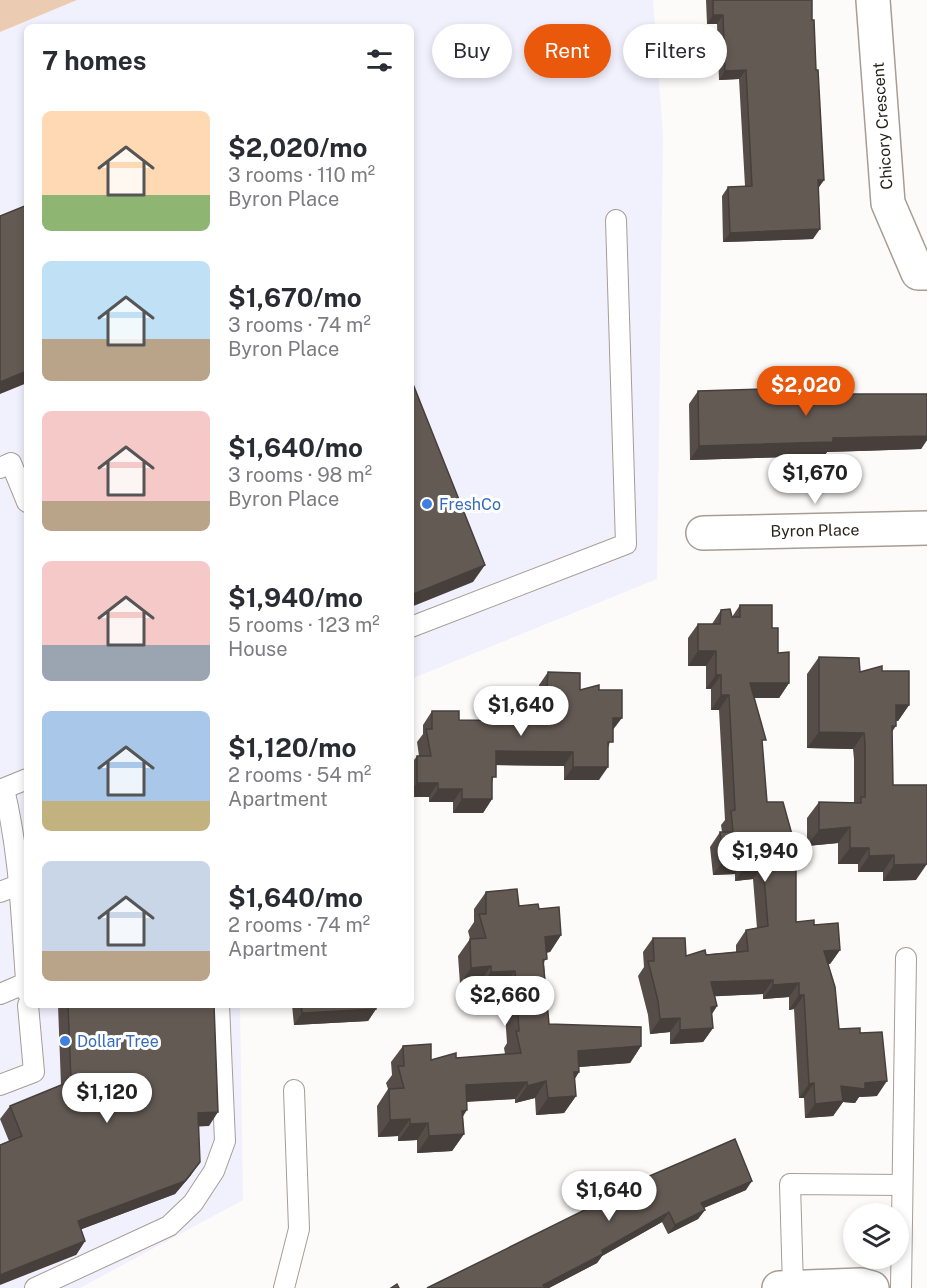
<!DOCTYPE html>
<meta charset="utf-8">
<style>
body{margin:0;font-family:"Public Sans",sans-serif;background:#f2f2f3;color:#2b2b33;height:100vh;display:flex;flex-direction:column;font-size:22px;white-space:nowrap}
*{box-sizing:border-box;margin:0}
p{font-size:20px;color:#7c7c81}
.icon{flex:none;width:33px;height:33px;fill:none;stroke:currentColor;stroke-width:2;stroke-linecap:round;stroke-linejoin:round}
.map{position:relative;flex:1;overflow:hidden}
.sheet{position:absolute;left:24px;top:24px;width:390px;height:984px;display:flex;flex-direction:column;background:#fff;border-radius:9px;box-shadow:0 3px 9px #0003}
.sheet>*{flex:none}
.banner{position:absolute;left:432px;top:24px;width:405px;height:54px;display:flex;gap:12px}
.controls{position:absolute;left:843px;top:1203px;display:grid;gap:12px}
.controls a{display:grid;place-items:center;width:66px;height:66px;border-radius:50%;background:#fff;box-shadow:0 3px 9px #0003;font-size:30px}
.price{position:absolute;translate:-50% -51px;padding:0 14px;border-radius:21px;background:#fff;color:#222;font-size:20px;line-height:39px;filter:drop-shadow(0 2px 3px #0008)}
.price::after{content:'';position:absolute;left:50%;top:36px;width:18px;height:14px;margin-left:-9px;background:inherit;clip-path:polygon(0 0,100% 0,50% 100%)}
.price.current{background:#ea580c;color:#fff}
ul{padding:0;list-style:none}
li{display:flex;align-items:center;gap:18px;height:150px;padding:0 18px}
li span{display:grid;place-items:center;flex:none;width:168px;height:120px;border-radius:9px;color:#555}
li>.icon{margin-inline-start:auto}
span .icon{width:72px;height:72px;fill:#fffc;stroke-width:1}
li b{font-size:26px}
h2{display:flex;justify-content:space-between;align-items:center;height:72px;padding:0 18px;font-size:26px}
.tag{padding:0 21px;border-radius:27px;background:#fff;box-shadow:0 3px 9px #0003;font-size:21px;line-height:54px}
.tag.current{background:#ea580c;color:#fff}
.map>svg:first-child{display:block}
.commercial{fill:#f1f0fd}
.green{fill:#ebccb3}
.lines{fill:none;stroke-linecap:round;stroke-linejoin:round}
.service-casing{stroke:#a79d95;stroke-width:22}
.minor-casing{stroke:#a79d95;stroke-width:36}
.service{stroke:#fff;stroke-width:20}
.minor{stroke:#fff;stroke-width:33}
.wall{fill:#564d48}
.shaded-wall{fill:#463f3b}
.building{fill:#645a54;stroke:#463f3b;stroke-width:1.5}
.shop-dot{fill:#3f7fe0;stroke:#fff;stroke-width:2}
.labels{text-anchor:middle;stroke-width:6;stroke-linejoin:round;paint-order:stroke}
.street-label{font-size:16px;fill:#272420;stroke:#fff}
.shop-label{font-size:16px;fill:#366cbe;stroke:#fff;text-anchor:start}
</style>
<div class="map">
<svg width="927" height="1288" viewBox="0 0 927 1288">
<rect width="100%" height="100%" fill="#fdfbf9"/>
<!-- commercial -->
<polygon class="commercial" points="77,0 653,0 663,135 657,579 411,679 411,27 27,27 27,1005 240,1005 243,1200 80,1288 0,1288 0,32"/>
<!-- green -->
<polygon class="green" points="0,0 77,0 0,32"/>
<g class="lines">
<!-- service casing -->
<g class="service-casing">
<g id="service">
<polyline points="0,468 11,463 27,502"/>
<polyline points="411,627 626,544 616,220"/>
<path d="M4,789C21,860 21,920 27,992"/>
<polyline points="0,790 27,779"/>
<polyline points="0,892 21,884"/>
<polyline points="0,994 26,983"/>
<polyline points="0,1085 34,1072 28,1005"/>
<polyline points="793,1287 790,1184 902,1185"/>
<polyline points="35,1288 169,1226 193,1203 214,1171 225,1141 219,1005"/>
<polyline points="284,1288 299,1229 294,1090"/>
<polyline points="901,1288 906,958"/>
</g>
</g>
<!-- minor casing -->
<g class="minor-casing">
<g id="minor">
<polyline points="873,0 888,203 918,273 927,273"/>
<polyline points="703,533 927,528"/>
<polyline points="779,1288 861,1285 872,1288"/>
</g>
</g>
<!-- service -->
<use href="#service" class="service"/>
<!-- minor -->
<use href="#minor" class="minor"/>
</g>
<!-- wall -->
<g class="wall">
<polygon points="706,0 812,0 812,20 824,180 818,188 813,239 723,242 722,196 728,187 745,186 739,79 719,80 717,24 707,24"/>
<polygon points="698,391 767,394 927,394 927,440 921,449 827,452 824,456 690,460 689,404"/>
<polygon points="740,605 772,628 778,653 789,683 779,698 754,698 762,745 767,802 796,922 814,925 840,950 830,964 828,964 839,1029 860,1033 877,1096 859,1097 855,1103 843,1102 833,1116 805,1118 804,1098 799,1098 794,1009 789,1010 789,997 763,999 763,994 715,996 717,1006 712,1014 713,1028 703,1042 670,1044 670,1032 650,1034 648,1015 638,976 644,967 643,952 653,938 686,956 736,952 736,945 746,930 757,928 753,879 735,881 735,874 713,875 710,847 720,832 722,832 721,825 725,820 719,710 711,710 711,689 706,689 706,666 688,666 688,638 698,624 712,624 721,610 732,617"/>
<polygon points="819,657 860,672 882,671 909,705 898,721 896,721 896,726 892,732 893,785 916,880 883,881 883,872 858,872 858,864 838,864 838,843 807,846 807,818 819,802 854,803 854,759 853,749 807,748 807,674"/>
<polygon points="548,672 580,690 599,690 613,731 599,780 564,780 564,766 496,765 492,783 492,799 483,813 453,813 453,802 429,802 429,797 411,797 411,764 417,756 419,756 417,742 423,734 423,725 432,711 459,720 537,721 539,685"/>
<polygon points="486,892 519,906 539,909 561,935 550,952 546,953 544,964 549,1024 641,1046 630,1063 579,1067 579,1072 574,1080 576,1096 564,1113 536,1115 535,1098 515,1103 515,1099 467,1102 463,1117 464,1134 452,1151 417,1153 417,1140 398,1141 398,1136 378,1137 377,1106 388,1089 386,1083 392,1075 391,1062 403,1046 431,1060 505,1054 504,1048 507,1043 503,987 479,988 479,983 460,984 458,956 470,939 468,931 474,922 474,909"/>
<polygon points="58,1005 214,1005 209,1126 199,1126 191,1175 175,1194 81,1229 85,1241 76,1255 9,1141 0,1119 10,1106 61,1085"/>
<polygon points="292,1005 376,1005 376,1009 368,1021 294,1025"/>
<polygon points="638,1181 746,1190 704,1208 705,1210 698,1219 668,1234 662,1222 602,1256 597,1263 549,1288 427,1288 596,1205 603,1195"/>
</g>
<!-- shaded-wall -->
<g class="shaded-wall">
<polygon points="713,15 723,15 717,24 707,24"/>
<polygon points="746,70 739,79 719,80 725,71"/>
<polygon points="818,180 824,180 817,190"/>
<polygon points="820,229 813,239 723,242 730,233"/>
<polygon points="27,371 27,383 0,394 0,382"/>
<polygon points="927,436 927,440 921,449 827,452 824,456 690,460 699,446 833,438"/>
<polygon points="485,565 473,582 411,607 411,595"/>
<polygon points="698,651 716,651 706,666 688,666"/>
<polygon points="716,675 721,675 711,689 706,689"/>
<polygon points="750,683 789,683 779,698 740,698"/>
<polygon points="721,695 729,695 719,710 711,710"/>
<polygon points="896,705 909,705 898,721 885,721"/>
<polygon points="613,718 622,718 612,731"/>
<polygon points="819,732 864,733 853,749 807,748"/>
<polygon points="496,751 573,752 564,766 487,765"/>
<polygon points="573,767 608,767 599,780 564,780"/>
<polygon points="417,783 438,783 429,797 411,797 411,791"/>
<polygon points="438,789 462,789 453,802 429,802"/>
<polygon points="462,799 492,799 483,813 453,813"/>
<polygon points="850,827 838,843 807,846 819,830"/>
<polygon points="850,848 869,848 858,864 838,864"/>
<polygon points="894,855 883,872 858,872 869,856"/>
<polygon points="745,859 735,874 713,875 723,861"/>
<polygon points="763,864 753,879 735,881 745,866"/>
<polygon points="927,864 916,880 883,881 894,865"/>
<polygon points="561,935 550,952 533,954 545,937"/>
<polygon points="840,950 830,964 814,965 824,951"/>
<polygon points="491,966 479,983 460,984 471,968"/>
<polygon points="515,971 503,987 479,988 491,972"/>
<polygon points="773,980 763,994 701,997 711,982"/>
<polygon points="799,983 789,997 763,999 773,985"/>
<polygon points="799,995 804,995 794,1009 789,1010"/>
<polygon points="717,1006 707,1021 711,1007"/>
<polygon points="376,1009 368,1021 294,1025 302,1013"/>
<polygon points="680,1018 670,1032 650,1034 660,1019"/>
<polygon points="713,1028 703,1042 670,1044 680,1030"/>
<polygon points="641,1046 630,1063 566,1068 578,1051"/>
<polygon points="574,1072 579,1072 568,1089"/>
<polygon points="546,1081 535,1098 515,1103 527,1086"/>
<polygon points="887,1081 877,1096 859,1097 855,1103 843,1102 833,1116 805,1118 815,1104 841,1086"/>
<polygon points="527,1082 515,1099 455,1102 466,1085"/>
<polygon points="814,1083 804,1098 799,1098 809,1084"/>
<polygon points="576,1096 564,1113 536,1115 548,1098"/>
<polygon points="467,1110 456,1127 462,1111"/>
<polygon points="218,1112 209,1126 189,1127 198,1113"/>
<polygon points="410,1119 398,1136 378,1137 390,1120"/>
<polygon points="428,1123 417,1140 398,1141 410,1124"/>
<polygon points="464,1134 452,1151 417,1153 429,1136"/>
<polygon points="200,1162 191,1175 175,1194 69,1234 78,1221"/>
<polygon points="752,1181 746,1190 694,1212 701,1203"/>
<polygon points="705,1210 698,1219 668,1234 675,1225"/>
<polygon points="669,1212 662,1222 602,1256 597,1263 549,1288 541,1288 543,1285"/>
<polygon points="85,1241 76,1255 0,1285 0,1275"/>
</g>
<!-- building -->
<g class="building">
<polygon points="713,0 812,0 812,20 814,20 816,70 818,70 824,180 818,180 820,229 730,233 728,187 752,186 746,70 725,71 723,15 713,15"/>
<polygon points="27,205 27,371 0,382 0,216"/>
<polygon points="411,379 485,565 411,595"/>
<polygon points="767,389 767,394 927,394 927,436 833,438 833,442 699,446 698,391"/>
<polygon points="740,605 772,605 772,628 778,628 778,653 789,652 789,683 750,683 766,740 762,740 767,802 783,802 796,849 796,922 814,920 814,925 838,923 840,950 824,951 835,987 839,1029 860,1028 860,1033 882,1032 887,1081 865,1083 865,1089 841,1086 843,1101 815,1104 814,1083 809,1084 804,995 799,995 799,983 773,985 773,980 711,982 717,1006 711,1007 713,1028 680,1030 680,1018 660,1019 658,1001 648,961 654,961 653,938 685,938 686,956 705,950 706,955 748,951 746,930 768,926 763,864 745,866 745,859 723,861 720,832 733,832 731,811 735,810 729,695 721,695 721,675 716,675 716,651 698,651 698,624 720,624 721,610 730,609 732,617 740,617"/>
<polygon points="819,657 859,658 860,672 882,666 882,671 909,671 909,705 896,705 896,726 892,726 893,785 927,785 927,864 894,865 894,855 869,856 869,848 850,848 850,827 819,830 819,802 861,803 861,797 865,797 865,743 864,733 819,732"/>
<polygon points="548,672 580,673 580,690 599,685 599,690 622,690 622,718 613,718 613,742 608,742 608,767 573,767 573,752 496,751 496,777 492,777 492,799 462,799 462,789 438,789 438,783 417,783 417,756 431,756 426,729 432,729 432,711 459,711 459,720 545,721"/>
<polygon points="517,889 519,906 538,904 539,909 559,907 561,935 545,937 547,959 543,960 549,1024 641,1027 641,1046 578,1051 579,1072 574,1072 576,1096 548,1098 546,1081 527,1086 527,1082 466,1085 467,1110 462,1111 464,1134 429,1136 428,1123 410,1124 410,1119 390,1120 389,1089 404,1088 398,1066 404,1066 403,1046 431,1044 431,1060 456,1053 456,1058 521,1053 516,1031 519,1031 515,971 491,972 491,966 471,968 470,939 486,938 479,914 486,914 486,892"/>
<polygon points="68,1005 214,1005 218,1112 198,1113 200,1162 185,1181 78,1221 85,1241 0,1275 0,1145 22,1136 10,1106 71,1081"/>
<polygon points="301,1005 376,1005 376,1009 302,1013"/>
<polygon points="735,1139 752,1181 701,1203 705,1210 675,1225 669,1212 602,1250 603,1254 543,1285 545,1288 427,1288 605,1200 603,1195 636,1177 638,1181"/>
<polygon points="397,1284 399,1288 391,1288"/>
</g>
<!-- markers -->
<g class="shop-dot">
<circle cx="427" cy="504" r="6"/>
<circle cx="65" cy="1041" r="6"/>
</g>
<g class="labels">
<!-- street labels -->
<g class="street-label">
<text transform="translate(882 126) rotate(-94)" y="6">Chicory Crescent</text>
<text transform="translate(815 530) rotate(-1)" y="6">Byron Place</text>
</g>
<!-- shop labels -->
<g class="shop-label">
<text x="439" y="510">FreshCo</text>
<text x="77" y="1047">Dollar Tree</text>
</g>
</g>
</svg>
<div class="controls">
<a><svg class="icon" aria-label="layers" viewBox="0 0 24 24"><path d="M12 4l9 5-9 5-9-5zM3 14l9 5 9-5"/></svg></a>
</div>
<b class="price current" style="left:806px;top:417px">$2,020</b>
<b class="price" style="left:815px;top:505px">$1,670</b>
<b class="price" style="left:521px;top:737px">$1,640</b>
<b class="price" style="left:765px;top:883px">$1,940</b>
<b class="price" style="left:505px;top:1027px">$2,660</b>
<b class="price" style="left:107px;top:1124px">$1,120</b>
<b class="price" style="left:609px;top:1222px">$1,640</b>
<div class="banner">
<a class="tag">Buy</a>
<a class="tag current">Rent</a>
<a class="tag">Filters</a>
</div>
<section class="sheet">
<h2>7 homes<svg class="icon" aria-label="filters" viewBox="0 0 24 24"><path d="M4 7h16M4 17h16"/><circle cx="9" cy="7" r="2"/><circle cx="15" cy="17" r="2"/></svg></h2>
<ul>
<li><span style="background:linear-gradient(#ffd9b3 70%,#8fb573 0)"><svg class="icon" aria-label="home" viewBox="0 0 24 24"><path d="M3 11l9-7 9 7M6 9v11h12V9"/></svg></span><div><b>$2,020/mo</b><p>3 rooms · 110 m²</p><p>Byron Place</p></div></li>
<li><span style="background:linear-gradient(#bfe0f5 65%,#b9a48a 0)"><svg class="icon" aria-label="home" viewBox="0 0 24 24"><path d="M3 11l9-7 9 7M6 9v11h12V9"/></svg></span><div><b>$1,670/mo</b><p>3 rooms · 74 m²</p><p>Byron Place</p></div></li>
<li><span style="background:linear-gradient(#f6c9c9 75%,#b9a48a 0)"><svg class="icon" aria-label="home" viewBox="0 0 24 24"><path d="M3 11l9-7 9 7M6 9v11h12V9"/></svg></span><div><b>$1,640/mo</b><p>3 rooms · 98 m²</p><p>Byron Place</p></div></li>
<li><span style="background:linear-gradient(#f6c9c9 70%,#9aa5b1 0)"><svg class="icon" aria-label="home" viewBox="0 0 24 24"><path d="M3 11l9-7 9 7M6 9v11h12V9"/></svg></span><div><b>$1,940/mo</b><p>5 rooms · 123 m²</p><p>House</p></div></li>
<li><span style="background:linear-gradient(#a9c7e8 75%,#c2b280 0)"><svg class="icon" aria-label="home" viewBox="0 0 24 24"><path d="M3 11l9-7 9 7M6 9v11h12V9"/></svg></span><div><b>$1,120/mo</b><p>2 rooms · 54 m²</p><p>Apartment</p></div></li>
<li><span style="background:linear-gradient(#c9d6e8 75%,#b9a48a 0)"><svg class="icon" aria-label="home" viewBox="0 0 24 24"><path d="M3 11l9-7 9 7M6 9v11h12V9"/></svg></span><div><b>$1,640/mo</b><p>2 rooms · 74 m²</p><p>Apartment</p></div></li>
</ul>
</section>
</div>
